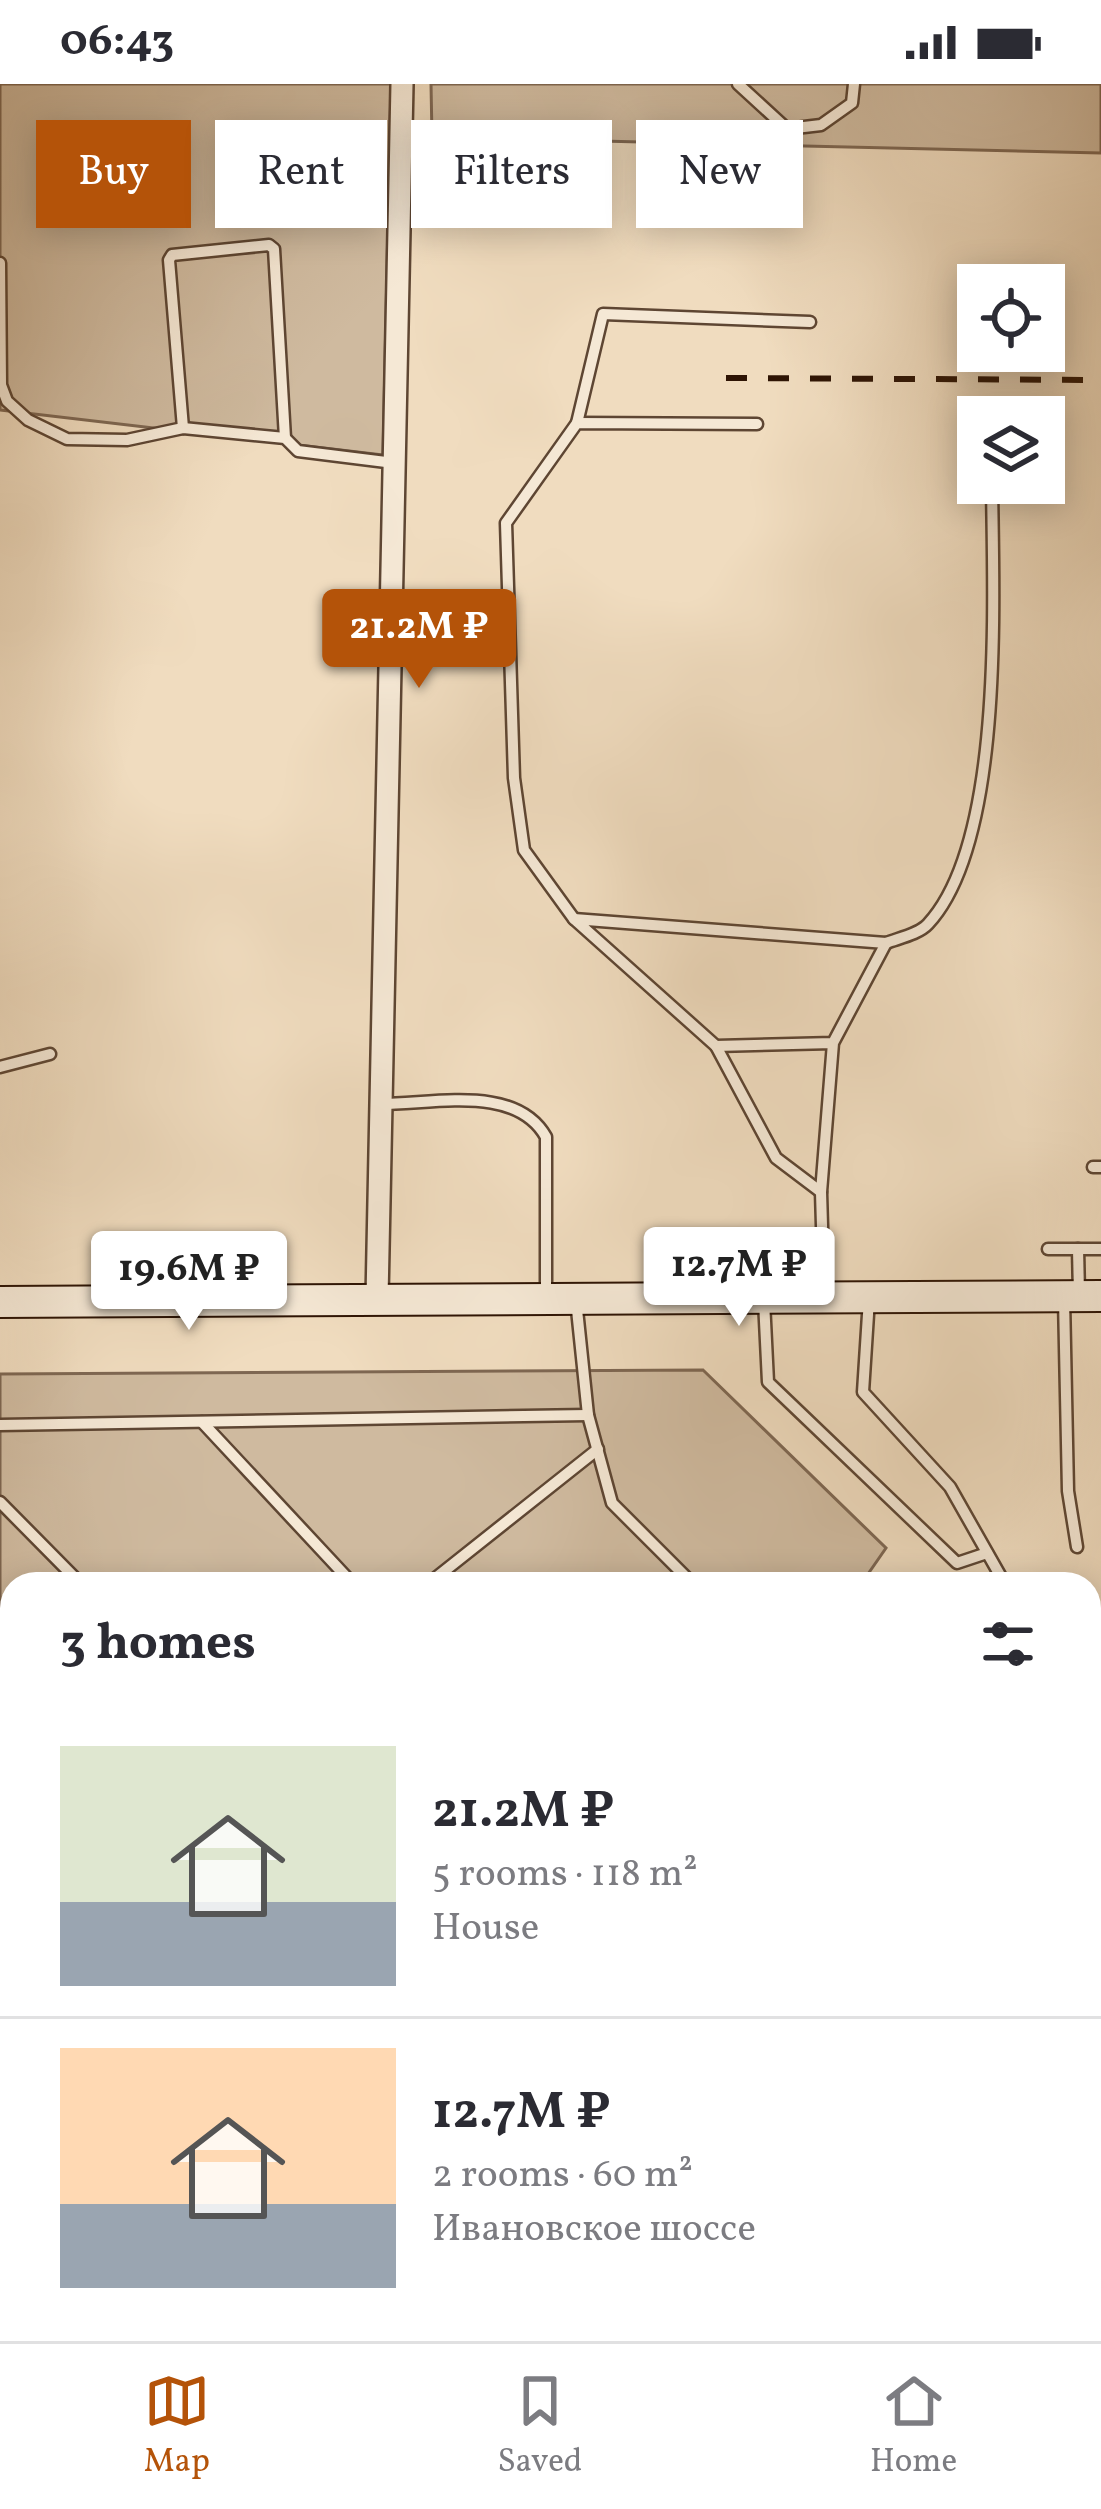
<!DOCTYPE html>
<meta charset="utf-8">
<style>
body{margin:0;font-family:Vollkorn,serif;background:#f7f7f7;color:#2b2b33;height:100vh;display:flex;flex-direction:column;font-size:45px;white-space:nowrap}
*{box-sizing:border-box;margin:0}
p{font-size:39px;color:#7c7c81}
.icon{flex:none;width:66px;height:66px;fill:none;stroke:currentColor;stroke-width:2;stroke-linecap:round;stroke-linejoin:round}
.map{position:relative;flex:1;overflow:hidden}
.drawer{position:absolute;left:0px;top:1488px;width:1101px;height:771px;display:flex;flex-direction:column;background:#fff;border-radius:36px 36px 0 0;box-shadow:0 6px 30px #0003}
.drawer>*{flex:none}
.guide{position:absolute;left:36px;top:36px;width:1029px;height:108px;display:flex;gap:24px}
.buttons{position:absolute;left:957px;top:180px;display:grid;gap:24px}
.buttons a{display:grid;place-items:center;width:108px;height:108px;border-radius:0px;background:#fff;box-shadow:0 6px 30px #0003;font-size:60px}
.price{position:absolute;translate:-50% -102px;padding:0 27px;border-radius:12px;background:#fff;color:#222;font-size:39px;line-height:78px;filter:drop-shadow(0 3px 6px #0008)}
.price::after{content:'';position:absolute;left:50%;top:72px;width:36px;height:27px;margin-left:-18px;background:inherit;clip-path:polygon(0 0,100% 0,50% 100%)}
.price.active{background:#b45309;color:#fff}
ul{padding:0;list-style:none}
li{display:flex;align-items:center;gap:36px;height:300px;padding:0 60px}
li+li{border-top:3px solid #e1e1e2}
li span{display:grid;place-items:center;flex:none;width:336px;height:240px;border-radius:0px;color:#555}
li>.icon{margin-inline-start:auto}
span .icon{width:144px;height:144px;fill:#fffc;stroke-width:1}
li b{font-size:51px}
h2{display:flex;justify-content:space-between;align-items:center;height:144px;padding:0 60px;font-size:51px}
.pill{padding:0 42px;border-radius:0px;background:#fff;box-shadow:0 6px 30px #0003;font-size:42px;line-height:108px}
.pill.active{background:#b45309;color:#fff}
.status{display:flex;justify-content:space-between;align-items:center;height:84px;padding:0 60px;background:#fff;direction:ltr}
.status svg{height:33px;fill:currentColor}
.tab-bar{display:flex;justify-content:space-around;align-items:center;height:168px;border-top:3px solid #e1e1e2;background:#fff;font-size:33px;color:#7c7c81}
.tab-bar a{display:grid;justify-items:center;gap:6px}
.tab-bar .active{color:#b45309}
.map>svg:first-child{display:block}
.green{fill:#cfba9f;stroke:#7e6752;stroke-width:3}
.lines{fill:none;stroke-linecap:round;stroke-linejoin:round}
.lane-casing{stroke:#5e4633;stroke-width:15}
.street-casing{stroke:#5e4633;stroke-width:26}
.secondary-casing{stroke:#2e1404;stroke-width:34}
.lane{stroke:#f5e8d5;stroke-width:10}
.street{stroke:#f5e8d5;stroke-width:21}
.secondary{stroke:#f5e8d5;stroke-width:30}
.rail{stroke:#2e1404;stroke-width:6;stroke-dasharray:21 21;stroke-linecap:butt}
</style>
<div class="status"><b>06:43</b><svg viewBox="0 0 49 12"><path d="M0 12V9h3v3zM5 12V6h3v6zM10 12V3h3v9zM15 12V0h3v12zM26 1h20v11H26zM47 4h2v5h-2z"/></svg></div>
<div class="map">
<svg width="1101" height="2257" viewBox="0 0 1101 2257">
<rect width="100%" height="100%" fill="#f0dcbf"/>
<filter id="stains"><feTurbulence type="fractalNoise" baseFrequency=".00167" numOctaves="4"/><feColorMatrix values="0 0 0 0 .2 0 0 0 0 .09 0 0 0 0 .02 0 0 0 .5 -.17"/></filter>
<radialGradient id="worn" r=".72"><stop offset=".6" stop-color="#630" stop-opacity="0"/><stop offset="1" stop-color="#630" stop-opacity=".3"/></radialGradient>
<!-- green -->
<g class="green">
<polygon points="0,0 391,0 383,371 0,326"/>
<polygon points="431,0 1101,0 1101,69 432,53"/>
<polygon points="703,1286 886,1464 861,1500 12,1500 12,1996 0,1985 0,1290"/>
<polygon points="1089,1691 1101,1702 1101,2257 305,2257 293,2247 1089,2247"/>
</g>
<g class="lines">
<!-- lane casing -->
<g class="lane-casing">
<g id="lane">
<polyline points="738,0 787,45 821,41 852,19 854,0"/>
<polyline points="0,179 1,301 7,317 28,336 67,355 127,356 183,344 285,354 298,367 394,379"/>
<polyline points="577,339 603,230 810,238"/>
<polyline points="183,344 169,176 172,171 269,161 274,165 285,354"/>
<polyline points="574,835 524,766 514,694 506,439 577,339 757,340"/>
<path d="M886,859C899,854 919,850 928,840C1005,757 993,510 992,399"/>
<polyline points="716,962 776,1074 821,1108"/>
<polyline points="0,983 50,970"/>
<path d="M381,1020C435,1020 516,1000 546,1053V1212"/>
<polyline points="1093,1083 1101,1083"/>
<polyline points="1048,1165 1101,1165"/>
<polyline points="1078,1165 1079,1210"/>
<polyline points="824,1209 821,1108 833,959 886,859 574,835 716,962 833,959"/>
<polyline points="869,1215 863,1308 950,1403 1005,1500"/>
<polyline points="1064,1215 1068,1407 1077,1463"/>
<polyline points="576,1216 588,1331 612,1419 693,1500"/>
<polyline points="764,1217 768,1298 957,1479 987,1469"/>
<polyline points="202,1338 353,1500"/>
<polyline points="0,1341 588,1331"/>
<polyline points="0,1418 81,1500"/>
<polyline points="428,1500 598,1365"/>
<polyline points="0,1680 12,1691"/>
<polyline points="1089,1866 1101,1877"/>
<polyline points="0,1872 12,1860"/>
<polyline points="1089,2014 1101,2002"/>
<polyline points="615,2247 626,2257"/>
<polyline points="820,2247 830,2257"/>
<polyline points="1065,2247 1075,2257"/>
<polyline points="846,2257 856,2247"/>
</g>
</g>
<!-- street casing -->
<g class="street-casing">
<polyline id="street" points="377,1214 402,0"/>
</g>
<!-- secondary casing -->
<g class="secondary-casing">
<polyline id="secondary" points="0,1218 1101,1212"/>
</g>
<!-- lane -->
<use href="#lane" class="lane"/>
<!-- street -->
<use href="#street" class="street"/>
<!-- secondary -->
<use href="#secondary" class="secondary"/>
<!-- rail -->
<polyline class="rail" points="726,294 1101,296"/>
</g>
<rect width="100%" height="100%" filter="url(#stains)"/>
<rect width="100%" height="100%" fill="url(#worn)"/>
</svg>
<div class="buttons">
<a><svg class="icon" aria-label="locate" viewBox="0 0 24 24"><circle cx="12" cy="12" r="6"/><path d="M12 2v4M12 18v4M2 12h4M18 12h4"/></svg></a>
<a><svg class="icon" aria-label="layers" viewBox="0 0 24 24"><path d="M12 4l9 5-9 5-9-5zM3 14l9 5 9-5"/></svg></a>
</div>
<b class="price active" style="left:419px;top:607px">21.2M ₽</b>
<b class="price" style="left:739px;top:1245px">12.7M ₽</b>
<b class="price" style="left:189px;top:1249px">19.6M ₽</b>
<div class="guide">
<a class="pill active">Buy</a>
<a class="pill">Rent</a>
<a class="pill">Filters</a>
<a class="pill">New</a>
</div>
<section class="drawer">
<h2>3 homes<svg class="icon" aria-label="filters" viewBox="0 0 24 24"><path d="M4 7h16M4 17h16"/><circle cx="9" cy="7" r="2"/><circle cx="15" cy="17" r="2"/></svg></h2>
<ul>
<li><span style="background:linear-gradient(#dfe7d0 65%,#9aa5b1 0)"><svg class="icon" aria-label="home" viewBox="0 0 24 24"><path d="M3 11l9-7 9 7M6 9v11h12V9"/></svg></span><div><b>21.2M ₽</b><p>5 rooms · 118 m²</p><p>House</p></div></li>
<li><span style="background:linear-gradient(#ffd9b3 65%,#9aa5b1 0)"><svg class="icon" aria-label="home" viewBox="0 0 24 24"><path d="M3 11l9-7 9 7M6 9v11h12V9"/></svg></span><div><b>12.7M ₽</b><p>2 rooms · 60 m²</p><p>Ивановское шоссе</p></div></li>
</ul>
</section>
</div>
<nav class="tab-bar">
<a class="active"><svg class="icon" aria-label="map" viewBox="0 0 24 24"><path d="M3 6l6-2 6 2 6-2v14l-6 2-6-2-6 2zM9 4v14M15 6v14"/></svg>Map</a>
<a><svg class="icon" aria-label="saved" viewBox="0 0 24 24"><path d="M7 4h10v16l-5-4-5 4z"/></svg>Saved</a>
<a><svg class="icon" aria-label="home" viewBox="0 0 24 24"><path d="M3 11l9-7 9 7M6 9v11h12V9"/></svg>Home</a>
</nav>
